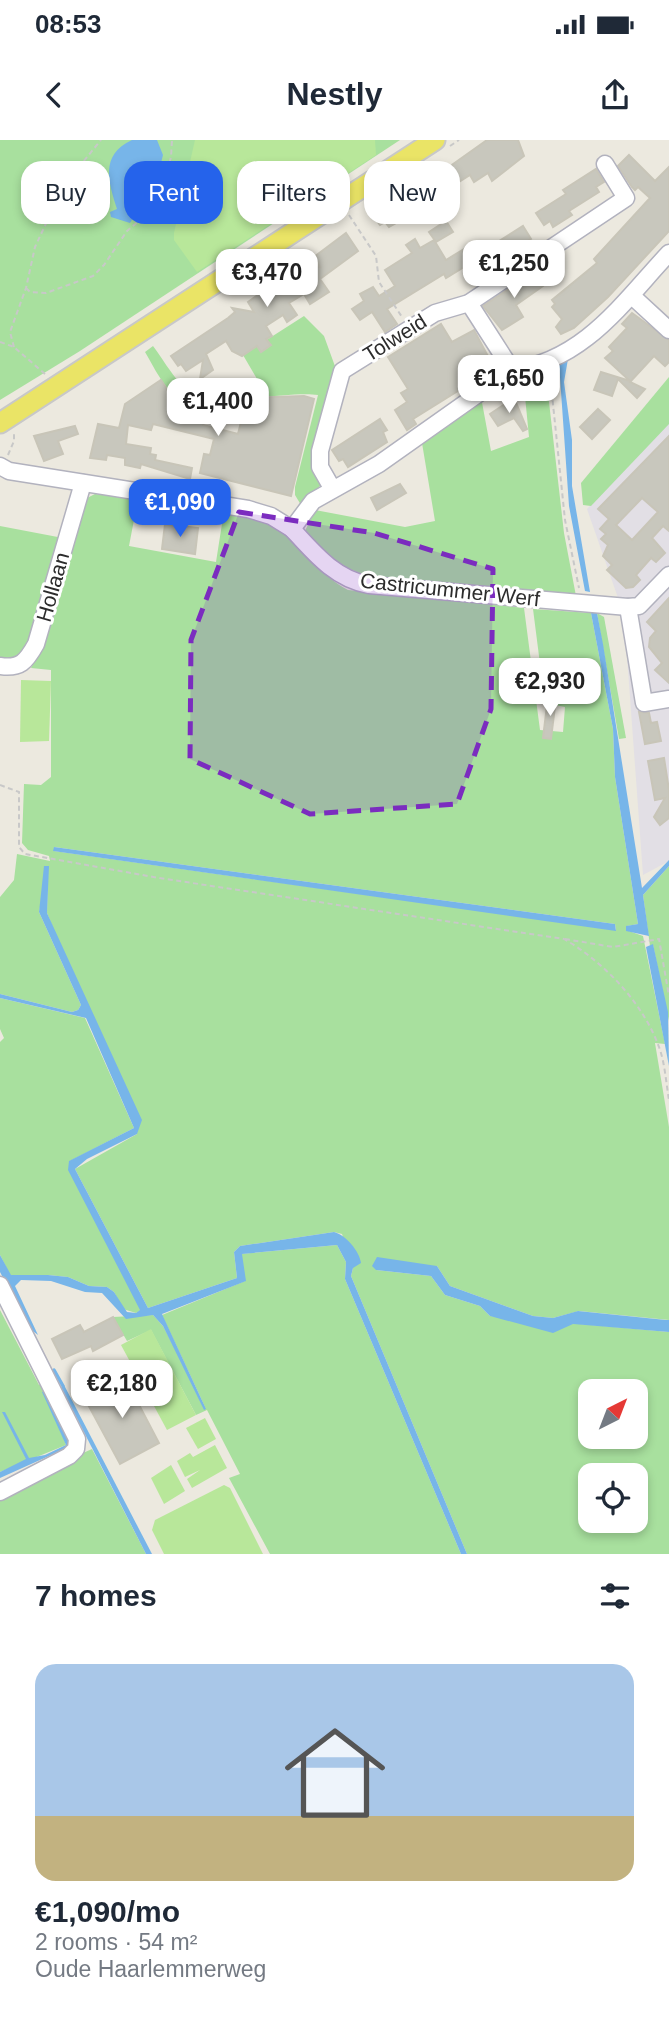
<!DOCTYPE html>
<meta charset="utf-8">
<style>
body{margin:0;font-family:Helvetica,sans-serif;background:#f6f6f7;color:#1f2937;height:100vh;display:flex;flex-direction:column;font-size:26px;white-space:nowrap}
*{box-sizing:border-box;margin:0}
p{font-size:23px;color:#747a83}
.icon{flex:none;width:38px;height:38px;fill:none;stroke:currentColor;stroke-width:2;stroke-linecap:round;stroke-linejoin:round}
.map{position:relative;height:1414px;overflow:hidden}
.details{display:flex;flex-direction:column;background:#fff;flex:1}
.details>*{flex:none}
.top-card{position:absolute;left:21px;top:21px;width:628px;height:63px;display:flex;gap:14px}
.needle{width:46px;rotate:42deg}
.fabs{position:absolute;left:578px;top:1239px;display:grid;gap:14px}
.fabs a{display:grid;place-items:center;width:70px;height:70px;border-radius:14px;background:#fff;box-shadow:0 4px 10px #0003;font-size:35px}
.price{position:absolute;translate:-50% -60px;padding:0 16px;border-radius:14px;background:#fff;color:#222;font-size:23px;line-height:46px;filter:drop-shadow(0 2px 4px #0008)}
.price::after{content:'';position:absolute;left:50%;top:42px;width:21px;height:16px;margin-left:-10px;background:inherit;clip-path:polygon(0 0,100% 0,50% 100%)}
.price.active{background:#2563eb;color:#fff}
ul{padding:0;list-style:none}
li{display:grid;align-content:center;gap:14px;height:371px;padding:0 35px}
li+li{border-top:2px solid #e0e1e3}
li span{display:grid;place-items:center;height:217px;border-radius:21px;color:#555}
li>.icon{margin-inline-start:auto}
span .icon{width:126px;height:126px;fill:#fffc;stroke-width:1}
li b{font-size:30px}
h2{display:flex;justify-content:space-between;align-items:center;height:84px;padding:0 35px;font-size:30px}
.tag{padding:0 24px;border-radius:21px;background:#fff;box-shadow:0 4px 10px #0003;font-size:24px;line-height:63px}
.tag.active{background:#2563eb;color:#fff}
.status{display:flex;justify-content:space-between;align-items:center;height:49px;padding:0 35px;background:#fff;direction:ltr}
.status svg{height:19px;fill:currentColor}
header{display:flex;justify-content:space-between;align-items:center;height:91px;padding:0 35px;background:#fff;font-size:32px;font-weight:700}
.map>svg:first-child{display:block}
.industrial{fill:#e2dfe5}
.green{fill:#a8e09e;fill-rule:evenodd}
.pitch{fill:#b8e79a}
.water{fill:#77b5e9}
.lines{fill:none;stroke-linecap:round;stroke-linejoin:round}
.stream{stroke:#77b5e9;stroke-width:3.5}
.building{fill:#c8c7bd;stroke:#c8c5b8;stroke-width:2;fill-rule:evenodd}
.minor-casing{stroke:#b2b2be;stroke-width:19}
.major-casing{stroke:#c8c8c8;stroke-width:23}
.path{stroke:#c8c8c8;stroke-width:2;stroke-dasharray:5 3.5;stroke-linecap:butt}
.minor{stroke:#fff;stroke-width:16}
.major{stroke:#eae466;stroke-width:19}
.marked{fill:#7b2cbf;fill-opacity:0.2;stroke:#7b2cbf;stroke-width:5;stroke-dasharray:14 9;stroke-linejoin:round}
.labels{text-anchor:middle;stroke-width:6;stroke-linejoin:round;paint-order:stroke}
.street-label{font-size:21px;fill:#2c2c2c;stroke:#fff}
</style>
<div class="status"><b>08:53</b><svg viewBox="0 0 49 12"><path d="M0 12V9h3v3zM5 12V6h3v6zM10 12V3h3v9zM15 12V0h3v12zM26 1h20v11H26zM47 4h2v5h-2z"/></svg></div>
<header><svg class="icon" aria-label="back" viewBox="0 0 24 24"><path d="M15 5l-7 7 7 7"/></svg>Nestly<svg class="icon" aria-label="share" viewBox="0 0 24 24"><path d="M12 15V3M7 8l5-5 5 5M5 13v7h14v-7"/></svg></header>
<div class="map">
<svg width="669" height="1414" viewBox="0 0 669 1414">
<rect width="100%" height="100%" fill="#ece9df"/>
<!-- industrial -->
<polygon class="industrial" points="669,283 669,721 643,735 624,475 587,369"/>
<!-- green -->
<g class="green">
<polygon points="0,0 400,0 80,211 0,260"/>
<path d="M304,176L324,196L336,229L324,342L301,365L295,355V347L318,255C284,250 190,273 168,249C159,238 152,224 145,212L153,206C162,218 170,232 180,243C199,262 237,248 260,244L243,215Z"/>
<polygon points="545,227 564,393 576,456 368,437 330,420 305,391 315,370 405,387 435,381 422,303 481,257 491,311 529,297 523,236"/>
<polygon points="669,237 669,284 591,366 583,365 581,343"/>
<path d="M95,354L138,359L129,406L216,422L224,371C243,376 264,380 281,392C305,410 321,436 348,450L524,468L540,590L563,592L565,567L545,563L533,469L591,473L613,589L615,637L638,784L627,786L626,790L643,796L665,904L655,903L669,987V1180L579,1171L553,1178L533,1176L450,1146L437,1126L376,1130L431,1136L445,1155L480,1166L490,1176L669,1192V1414H467L351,1136L353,1128L342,1094L334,1092L240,1106L234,1112L237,1138L148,1168L75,1029L137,994L47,773L48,726L39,772L81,865L78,870L72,872L0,854V757L14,740L17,714L50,721L49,716L28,710L22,703L24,644L41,645L51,637V530L31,528L40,510L85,359ZM54,707L615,784L616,790L54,711ZM590,1251H635V1297H590ZM590,1335H635V1381H590Z"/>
<polygon points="0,386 63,398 29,507 22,519 0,520"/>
<polygon points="597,473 604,477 626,598 619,599"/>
<polygon points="669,726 669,881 653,805 650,806 643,755"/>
<polygon points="0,858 85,878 134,988 70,1021 141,1170 136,1173 123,1169 114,1152 107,1147 89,1146 68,1137 48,1135 10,1135 0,1115 0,902 4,898 0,889"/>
<polygon points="337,1105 346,1122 345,1139 461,1414 270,1414 229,1338 240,1334 207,1270 196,1275 151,1190 127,1201 113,1177 153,1175 163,1186 206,1269 162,1175 245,1141 241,1114"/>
<polygon points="0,1170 39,1245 46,1242 66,1305 0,1332"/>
<polygon points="92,1309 146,1414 0,1414 0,1350"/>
</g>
<!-- pitch -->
<g class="pitch">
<polygon points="195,0 375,0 376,15 197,132 174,100 174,93"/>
<polygon points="21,540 51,541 49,601 20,602"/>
<polygon points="151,1189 196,1275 167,1290 121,1205"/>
<polygon points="205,1278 216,1299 198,1309 186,1288"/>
<polygon points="215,1305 227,1328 192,1348 187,1339 200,1330 185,1337 177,1321 190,1313 193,1317"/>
<polygon points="171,1325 185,1351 164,1364 151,1338"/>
<polygon points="224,1345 230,1348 263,1414 164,1414 152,1390 155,1380"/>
</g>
<!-- water -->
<g class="water">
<path d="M132,0H157L163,15L155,47L138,56L139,68L130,83L111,77L110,72L117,69C109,43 99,15 132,0Z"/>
<polygon points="568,219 564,242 572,300 572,346 590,452 585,451 569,366 559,223"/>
<polygon points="591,473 597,473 603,504 642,748 669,720 669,726 643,755 649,796 626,791 626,786 638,784 615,637 613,589"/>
<polygon points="54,707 615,784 616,791 53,711"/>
<path d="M44,726H49L47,773L142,980L137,994L87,1019L75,1029L148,1168L237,1138L234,1112L240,1106L334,1092C346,1095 360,1112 361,1123L353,1128L351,1136L467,1414H461L345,1139L346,1122L337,1105L242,1114L246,1141L162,1174L206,1269L204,1270L163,1186L153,1175L126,1179L102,1153L85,1152L51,1141L21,1140L15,1146L38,1195L29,1188L0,1132V1115L11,1135H48L68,1137L89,1146L107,1147L114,1152L127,1172L136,1173L140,1170L68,1030L69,1021L134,988L86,878L0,858V854L72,872L78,870L81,865L39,772Z"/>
<polygon points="653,804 668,872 669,926 646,807"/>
<polygon points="377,1117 437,1126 450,1146 533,1176 553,1178 578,1171 666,1180 669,1180 669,1192 573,1184 553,1193 490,1176 480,1166 445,1155 431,1136 376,1130 372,1126"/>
<polygon points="64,1245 152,1414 146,1414 61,1247"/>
<polygon points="45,1251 70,1302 69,1307 0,1338 0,1332 26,1319 2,1272 5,1272 29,1318 45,1315 66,1305 42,1252"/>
</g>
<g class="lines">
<!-- stream -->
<polyline class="stream" points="54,1230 63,1246"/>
</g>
<!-- building -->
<g class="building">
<polygon points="487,0 518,0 524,16 492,41 488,33 474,42 470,35 459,42 449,27"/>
<polygon points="629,15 655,41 669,27 669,91 608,157 574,188 561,194 556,187 562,179 552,167 555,164 552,160 597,123 594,119 650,58 638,47 635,50 632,47 618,26"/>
<polygon points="596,29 604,42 596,47 599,52 569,71 572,75 553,87 550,81 544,85 536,73 566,54 563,50"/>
<polygon points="435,37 440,44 443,42 457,64 435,78 430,71 419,78 416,72 389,87 385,82 380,85 373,76"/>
<polygon points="446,81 453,92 436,102 429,92"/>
<polygon points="523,86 531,99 524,103 528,108 495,129 491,124 485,127 477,115"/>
<polygon points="346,93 358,111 320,139 329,152 310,164 304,154 289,163 297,175 287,182 283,175 266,186 272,196 266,199 271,205 261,212 257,206 242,216 232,211 226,201 206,214 213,230 200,239 203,220 186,231 181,224 178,226 171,216 228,178 235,172 232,168 254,172 248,162 302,123 320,127 314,117"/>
<polygon points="415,99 420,108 434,100 446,120 469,106 477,119 446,138 444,134 387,169 397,184 385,192 372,172 360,180 352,169 364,161 360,154 373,147 379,156 395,146 385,130 412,113 406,105"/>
<polygon points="540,128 546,137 540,141 543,146 516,165 523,177 502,190 483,166"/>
<polygon points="632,173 669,200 669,222 665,226 654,216 630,242 645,249 637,258 618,239 612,256 594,250 601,232 630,241 605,218 613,211 609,207 627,188 622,184"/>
<polygon points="441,184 452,202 474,190 491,222 466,240 464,247 413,279 416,284 407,290 395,270 407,262 401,253 408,249 388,217"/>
<polygon points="161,240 170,254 180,256 178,265 194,269 196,259 208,262 203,285 238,294 247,258 304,256 314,259 291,356 200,333 204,314 210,315 214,299 153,284 151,290 128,285 126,304 151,308 150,314 156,315 155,320 192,328 190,339 141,324 140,328 125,325 125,318 107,315 106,320 90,318 98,284 119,288 125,264"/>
<polygon points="514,258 527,289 523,291 514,278 498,286 490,274"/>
<polygon points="598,269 610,280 592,299 580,287"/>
<polygon points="380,279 387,290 383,292 387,302 348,327 343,319 339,321 332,310"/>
<polygon points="75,286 78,294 58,301 63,314 44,321 34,296"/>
<path d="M669,296V391L663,386L652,398L665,413L656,422L651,418L636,435L640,440L633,447L626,448L607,430L612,425L603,416L608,405L601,399L606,394L600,389L609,379L598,369ZM642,358L658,372L632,400L616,385Z"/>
<polygon points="400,344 406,353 377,370 371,358"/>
<polygon points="165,384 198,388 195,414 162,409"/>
<polygon points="669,458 669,543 655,530 662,523 649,507 650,498 656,491 647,482"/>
<polygon points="548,557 556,558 551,599 543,598"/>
<polygon points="639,572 649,573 651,583 657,582 661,601 645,604"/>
<polygon points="664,618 669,650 669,678 660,685 654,677 665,658 655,660 648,621"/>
<polygon points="113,1177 123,1195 93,1211 91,1206 62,1219 52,1199 80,1185 84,1192"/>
<polygon points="125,1238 159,1303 120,1324 85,1259 98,1252 96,1248 104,1244 106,1248"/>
</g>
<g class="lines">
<!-- minor casing -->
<g class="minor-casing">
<g id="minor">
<polyline points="632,156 669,190"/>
<polyline points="469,163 512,230"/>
<path d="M0,326L9,331L248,369L271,376L292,389L313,361L379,324L512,230C584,221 623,162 669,113"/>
<polyline points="332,348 320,327 320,311 342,231 435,173 469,163 626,58 605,24"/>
<path d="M292,389C314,413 335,439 369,445L628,467L639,466L669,435"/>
<polyline points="628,467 644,563 669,559"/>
<path d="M0,526C20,529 26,522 36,504L83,343"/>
<polyline points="0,1145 77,1299 76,1309 69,1316 0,1352"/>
</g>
</g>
<!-- major casing -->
<g class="major-casing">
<polyline id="major" points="0,283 435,0"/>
</g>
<!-- path -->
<g class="path">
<polyline points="450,6 459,0"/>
<polyline points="349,75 376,116 379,142 402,177"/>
<polyline points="26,148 30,152 46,153 93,136 104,125 127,91 158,65 171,17 172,0"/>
<polyline points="0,202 14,207 45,234"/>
<polyline points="14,207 10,192 26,148 35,107 64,45 101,0"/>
<polyline points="550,235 565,380 579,448"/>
<polyline points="8,315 14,301 14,291"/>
<path d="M0,645L19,652V707L25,714L159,738L564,799C604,822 643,863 659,907C665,923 666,943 669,960"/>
<polyline points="565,799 613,807 659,799 669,856"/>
</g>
<!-- minor -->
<use href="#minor" class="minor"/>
<!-- major -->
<use href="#major" class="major"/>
</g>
<!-- marked area -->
<path class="marked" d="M239,372L374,393L493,429L491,569L457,664L310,674L190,619L191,500Z"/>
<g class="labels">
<!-- street labels -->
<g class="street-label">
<text transform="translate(395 198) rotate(-32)" y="7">Tolweid</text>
<text transform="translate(53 447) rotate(-74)" y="7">Hollaan</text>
<text transform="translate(450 450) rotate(6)" y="7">Castricummer Werf</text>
</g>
</g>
</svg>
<div class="fabs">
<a><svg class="needle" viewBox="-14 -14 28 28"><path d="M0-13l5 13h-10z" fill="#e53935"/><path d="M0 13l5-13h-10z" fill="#747a83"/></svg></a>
<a><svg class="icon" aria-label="locate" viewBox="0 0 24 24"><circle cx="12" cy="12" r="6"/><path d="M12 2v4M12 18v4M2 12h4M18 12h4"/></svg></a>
</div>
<b class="price" style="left:514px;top:160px">€1,250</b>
<b class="price" style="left:267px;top:169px">€3,470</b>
<b class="price" style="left:509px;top:275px">€1,650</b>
<b class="price" style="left:218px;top:298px">€1,400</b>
<b class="price active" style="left:180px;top:399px">€1,090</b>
<b class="price" style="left:550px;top:578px">€2,930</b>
<b class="price" style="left:122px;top:1280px">€2,180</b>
<div class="top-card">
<a class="tag">Buy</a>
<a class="tag active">Rent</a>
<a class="tag">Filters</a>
<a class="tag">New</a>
</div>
</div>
<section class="details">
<h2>7 homes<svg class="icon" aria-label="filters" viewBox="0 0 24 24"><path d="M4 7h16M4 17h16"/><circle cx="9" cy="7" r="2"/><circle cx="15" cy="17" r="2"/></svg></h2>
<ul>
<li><span style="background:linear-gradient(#a9c7e8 70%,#c2b280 0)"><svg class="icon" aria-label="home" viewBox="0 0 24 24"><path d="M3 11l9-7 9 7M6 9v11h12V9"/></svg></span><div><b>€1,090/mo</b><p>2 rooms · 54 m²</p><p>Oude Haarlemmerweg</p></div></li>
</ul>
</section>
